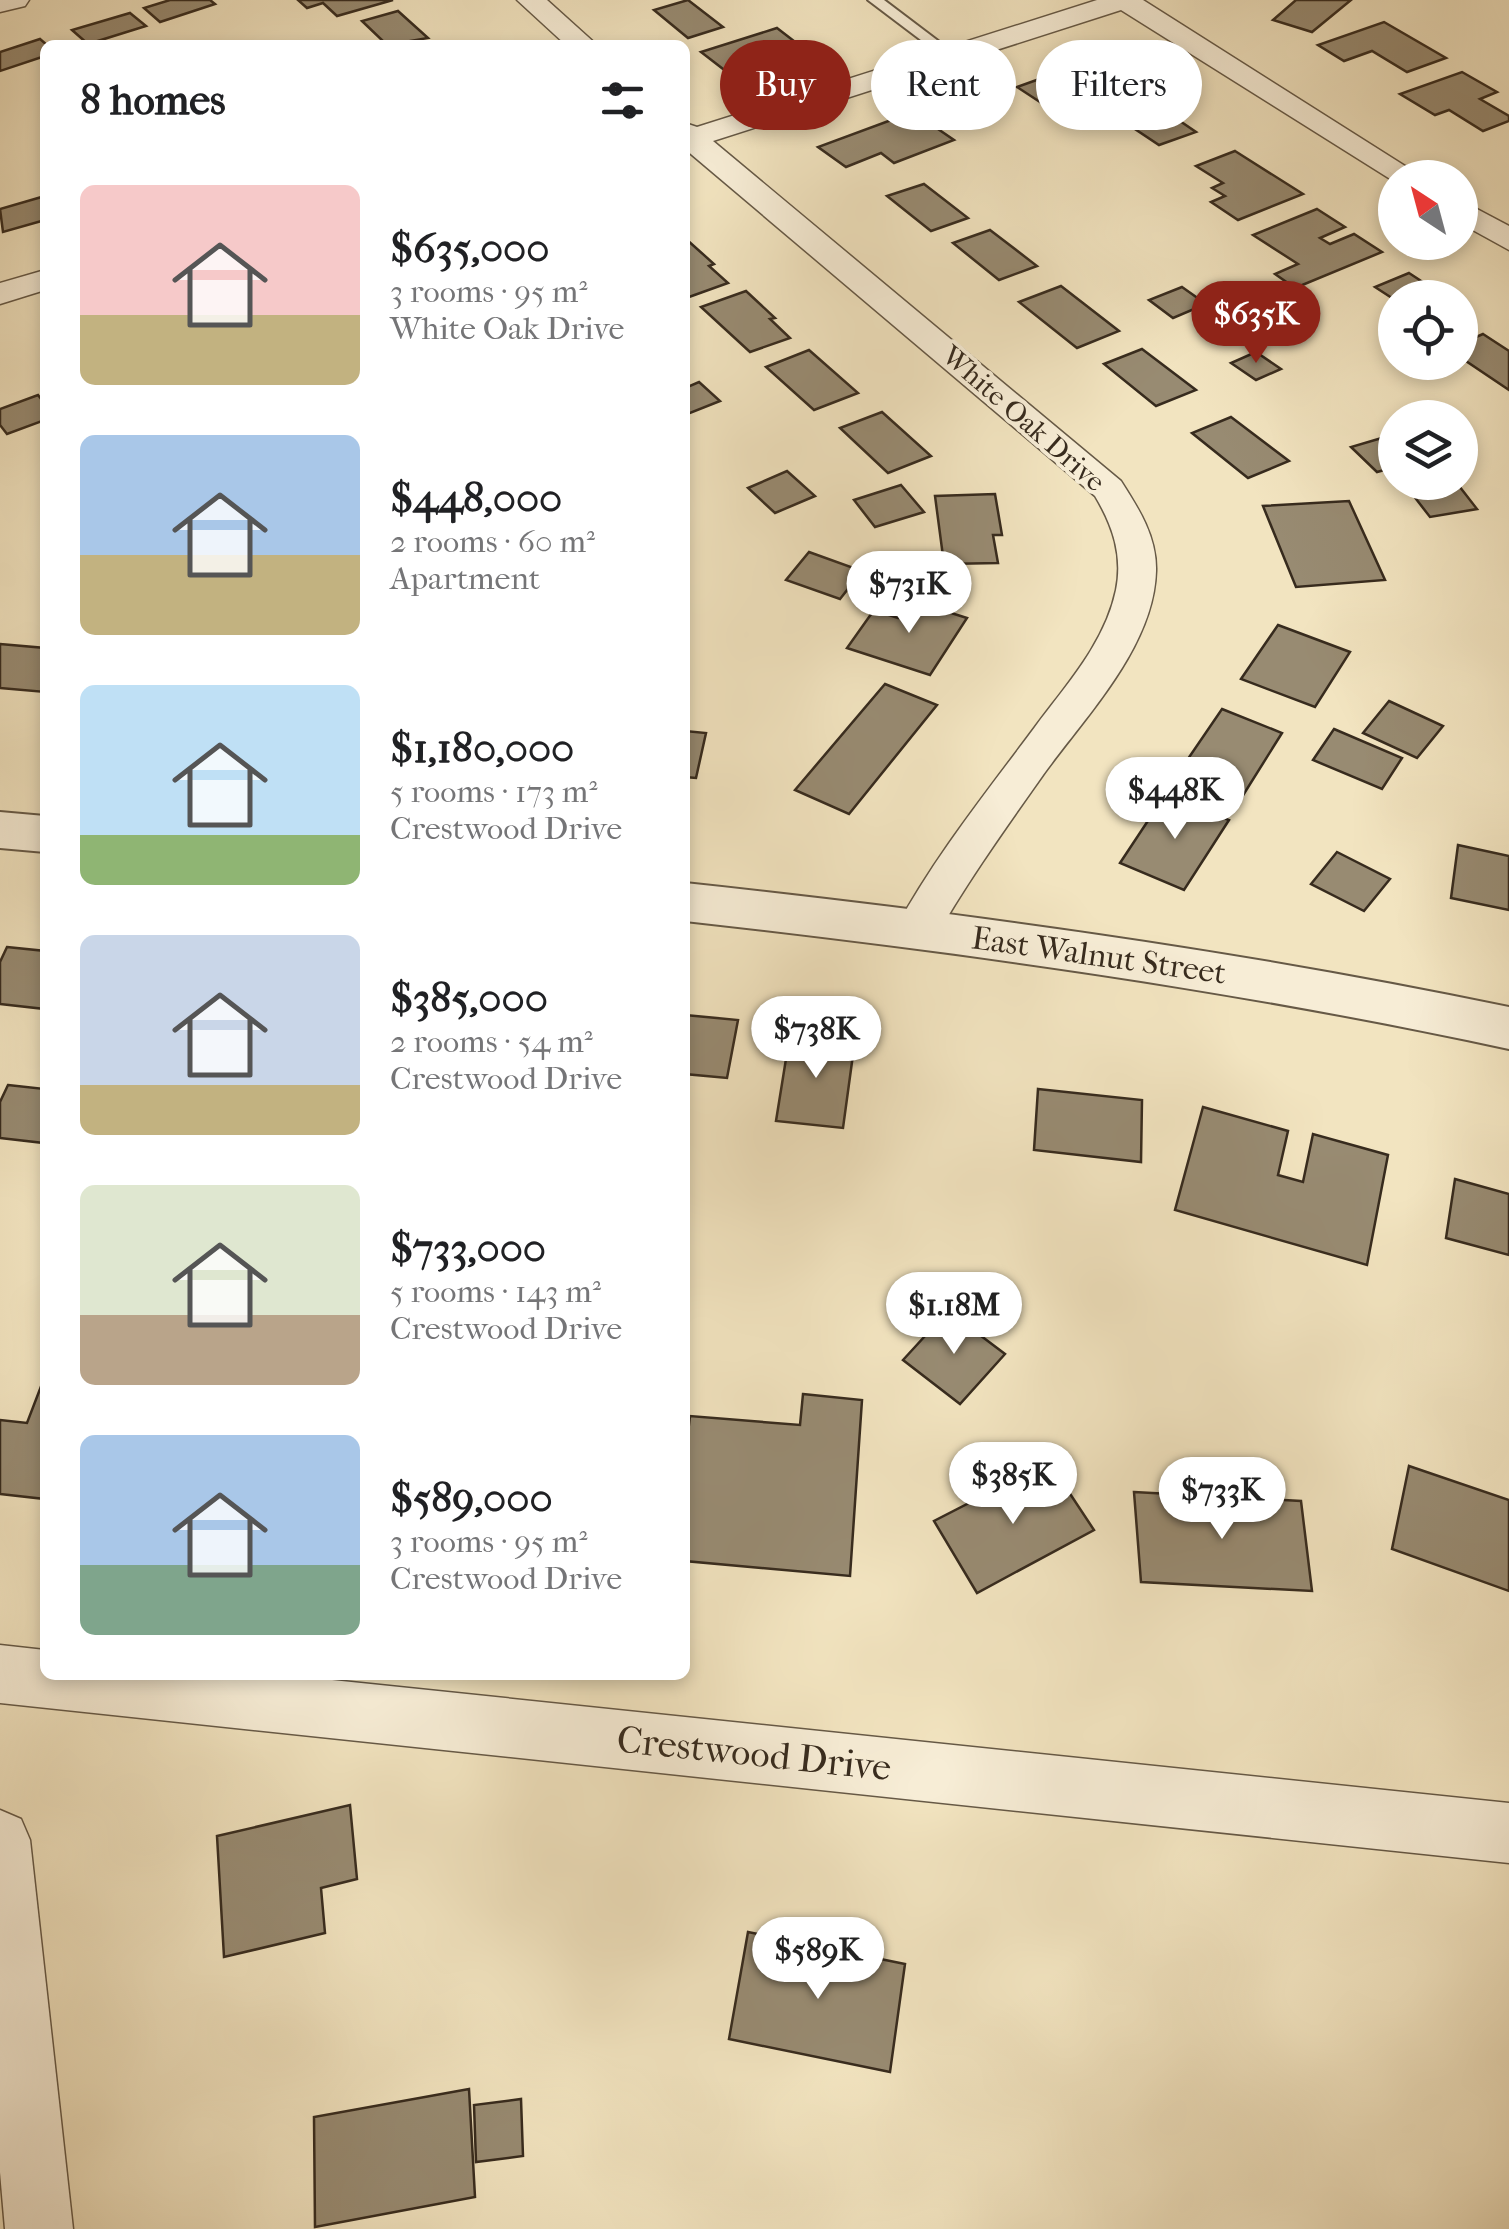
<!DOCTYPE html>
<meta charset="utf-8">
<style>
body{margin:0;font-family:"IM FELL French Canon",serif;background:#f2f2f2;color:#202124;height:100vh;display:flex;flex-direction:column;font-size:38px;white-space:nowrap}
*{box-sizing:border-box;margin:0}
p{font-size:32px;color:#757577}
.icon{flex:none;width:55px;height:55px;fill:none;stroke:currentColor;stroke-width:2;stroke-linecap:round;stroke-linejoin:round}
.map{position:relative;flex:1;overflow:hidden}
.panel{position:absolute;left:40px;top:40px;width:650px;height:1640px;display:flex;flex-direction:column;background:#fff;border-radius:15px;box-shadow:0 5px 15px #0003}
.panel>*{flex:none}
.banner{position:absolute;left:720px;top:40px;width:638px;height:90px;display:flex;gap:20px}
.needle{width:65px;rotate:324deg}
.tools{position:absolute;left:1378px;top:160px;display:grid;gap:20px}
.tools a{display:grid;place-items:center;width:100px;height:100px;border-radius:50%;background:#fff;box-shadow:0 5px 15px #0003;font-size:50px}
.price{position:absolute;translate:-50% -85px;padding:0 22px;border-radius:35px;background:#fff;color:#222;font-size:32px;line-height:65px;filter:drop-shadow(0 2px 5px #0008)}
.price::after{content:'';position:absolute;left:50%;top:60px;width:30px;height:22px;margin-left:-15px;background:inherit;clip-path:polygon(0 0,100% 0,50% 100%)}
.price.current{background:#8f2418;color:#fff}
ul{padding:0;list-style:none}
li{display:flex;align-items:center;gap:30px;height:250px;padding:0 40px}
li span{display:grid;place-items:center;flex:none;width:280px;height:200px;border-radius:15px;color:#555}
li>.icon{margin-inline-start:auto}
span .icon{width:120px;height:120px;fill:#fffc;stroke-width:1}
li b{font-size:42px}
h2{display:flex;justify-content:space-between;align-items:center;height:120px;padding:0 40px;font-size:42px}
.tag{padding:0 35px;border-radius:45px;background:#fff;box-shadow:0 5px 15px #0003;font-size:35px;line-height:90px}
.tag.current{background:#8f2418;color:#fff}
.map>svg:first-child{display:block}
.building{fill:#988b72;stroke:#372b1e;stroke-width:2.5}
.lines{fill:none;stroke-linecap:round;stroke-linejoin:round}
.service-casing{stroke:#665946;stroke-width:4}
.minor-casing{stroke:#665946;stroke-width:3}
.tertiary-casing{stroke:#665946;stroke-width:4}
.service{fill:#f7edd6;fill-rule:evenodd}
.minor{fill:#f7edd6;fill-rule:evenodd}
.tertiary{fill:#f7edd6;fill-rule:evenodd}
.labels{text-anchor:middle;stroke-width:8;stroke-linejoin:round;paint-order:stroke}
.far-street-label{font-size:28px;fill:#372b1e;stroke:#f7edd6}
.street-label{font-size:32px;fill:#372b1e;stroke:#f7edd6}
.near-street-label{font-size:38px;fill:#372b1e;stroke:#f7edd6}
</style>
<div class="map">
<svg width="1509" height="2229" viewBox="0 0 1509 2229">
<rect width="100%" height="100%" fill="#f2e4c0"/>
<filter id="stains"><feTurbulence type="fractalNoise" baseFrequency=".002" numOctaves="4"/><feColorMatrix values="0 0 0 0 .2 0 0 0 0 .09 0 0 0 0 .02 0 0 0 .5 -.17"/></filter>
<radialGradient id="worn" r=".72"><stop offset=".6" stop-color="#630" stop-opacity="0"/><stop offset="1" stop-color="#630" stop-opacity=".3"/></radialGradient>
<!-- building -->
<g class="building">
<polygon points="170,0 210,0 215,4 160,22 144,8"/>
<polygon points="298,0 393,0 337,16 323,3 307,8"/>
<polygon points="688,0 723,27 688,38 654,10"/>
<polygon points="1296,0 1351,0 1312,32 1273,20"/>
<polygon points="398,11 428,38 387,45 362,21"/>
<polygon points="130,13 146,26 88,44 72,30"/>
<polygon points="1384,22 1446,58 1407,72 1372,51 1344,61 1318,45"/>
<polygon points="777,28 803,48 727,72 701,52"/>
<polygon points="40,39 47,45 45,56 0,71 0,52"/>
<polygon points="1059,72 1081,86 1115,73 1140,89 1063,117 1017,87"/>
<polygon points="1462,72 1497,92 1480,99 1509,116 1509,121 1483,131 1449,110 1435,115 1400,94"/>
<polygon points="1153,98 1178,115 1174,117 1196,132 1159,145 1111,113"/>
<polygon points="913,112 954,140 894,163 881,153 846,167 818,147"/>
<polygon points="1235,151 1303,194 1238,220 1211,202 1225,196 1212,188 1223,183 1196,166"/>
<polygon points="924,184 968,218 931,231 887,196"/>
<polygon points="45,196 45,220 3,232 0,209"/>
<polygon points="1317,209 1345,227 1320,238 1330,244 1354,234 1382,252 1295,288 1275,274 1298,264 1253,235"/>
<polygon points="990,230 1037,266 999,280 953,243"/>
<polygon points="686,239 714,264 709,266 728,283 689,297 685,293"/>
<polygon points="1409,273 1447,298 1395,300 1375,287"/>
<polygon points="1061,286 1119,331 1077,348 1019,302"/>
<polygon points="1182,287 1206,304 1173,318 1149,300"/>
<polygon points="746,291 775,318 770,319 790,338 750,352 701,307"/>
<polygon points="1483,334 1509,351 1509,390 1460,357 1460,344"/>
<polygon points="1142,349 1196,390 1156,406 1104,364"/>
<polygon points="809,350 858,393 814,410 766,367"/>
<polygon points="1256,352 1281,369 1256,380 1231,363"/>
<polygon points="699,382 720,401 685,415 685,388"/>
<polygon points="38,395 45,404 45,420 7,434 0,425 0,409"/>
<polygon points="882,412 931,456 888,473 840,428"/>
<polygon points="1231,417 1289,461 1248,478 1192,433"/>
<polygon points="1392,435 1395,467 1377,472 1351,447"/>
<polygon points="787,471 815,496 775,513 748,488"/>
<polygon points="1403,482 1456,482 1477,509 1430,517"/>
<polygon points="901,485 924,512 875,527 854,500"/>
<polygon points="995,494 1002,535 993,535 998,563 944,564 935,496"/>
<polygon points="1349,501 1385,580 1296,587 1263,506"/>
<polygon points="809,552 862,571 840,599 786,580"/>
<polygon points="910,600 967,618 930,675 847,648 874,610 898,618"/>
<polygon points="1278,625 1350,652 1315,707 1241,679"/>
<polygon points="0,644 45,648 45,692 0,688"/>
<polygon points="885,684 937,705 849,814 795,790"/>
<polygon points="1389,701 1443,726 1417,758 1363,733"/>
<polygon points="1222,709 1282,733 1242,797 1179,772"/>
<polygon points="1334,729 1402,758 1382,789 1313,760"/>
<polygon points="685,731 706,733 696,778 685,777"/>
<polygon points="1165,795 1229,820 1184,890 1120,863"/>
<polygon points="1458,845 1509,856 1509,910 1451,898"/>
<polygon points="1337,852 1390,879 1364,911 1311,884"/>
<polygon points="7,947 45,951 45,1009 0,1004 0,962"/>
<polygon points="685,1015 738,1020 727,1078 685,1074"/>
<polygon points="790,1034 855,1040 843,1128 776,1121"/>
<polygon points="8,1085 45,1089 44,1143 0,1138 0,1102"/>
<polygon points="1038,1089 1142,1100 1141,1162 1034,1150"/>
<polygon points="1203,1107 1288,1131 1278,1175 1303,1182 1313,1134 1388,1155 1367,1265 1175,1210"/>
<polygon points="1455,1179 1509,1194 1509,1255 1446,1238"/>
<polygon points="948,1311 1005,1354 960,1404 903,1360"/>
<polygon points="45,1376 45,1499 0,1494 0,1420 27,1423"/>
<polygon points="803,1394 862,1400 850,1576 685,1561 685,1458 690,1416 800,1425"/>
<polygon points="1049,1462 1094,1530 977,1593 934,1521"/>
<polygon points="1409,1466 1509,1500 1509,1591 1392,1549"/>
<polygon points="1134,1492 1301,1501 1312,1591 1141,1582"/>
<polygon points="350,1805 357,1879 321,1888 325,1933 224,1957 217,1836"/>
<polygon points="748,1932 905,1964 890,2072 729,2039"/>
<polygon points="469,2089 475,2197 315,2227 314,2117"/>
<polygon points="521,2099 523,2156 476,2162 474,2105"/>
</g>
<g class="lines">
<!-- service casing -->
<g class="service-casing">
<polygon id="service" points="868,0 884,0 958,56 946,59"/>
</g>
<!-- minor casing -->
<g class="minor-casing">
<g id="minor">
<polygon points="0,0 29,0 25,6 0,12"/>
<polygon points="517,0 547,0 597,45 566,45"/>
<path d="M1097,0H1143L1424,178H1395V182L1121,10L713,141L1121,481C1139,509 1157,537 1156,571C1154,647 1085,717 1043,775C1005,829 967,882 934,940L918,945L902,940L896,928C935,856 986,793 1035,727C1066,685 1105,643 1116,590C1123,556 1113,526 1095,496L685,149V123L697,127Z"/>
<polygon points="1460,200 1509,226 1509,250 1460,223"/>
<polygon points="45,270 45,290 0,304 0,283"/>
<polygon points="0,1645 45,1650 45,1675 284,1675 1509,1803 1509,1863 0,1703"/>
<polygon points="0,1810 21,1819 30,1840 73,2229 5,2229 0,2172"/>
</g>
</g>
<!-- tertiary casing -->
<g class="tertiary-casing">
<g id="tertiary">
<polygon points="0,812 45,816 45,852 0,848"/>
<path d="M685,883C962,913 1236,950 1509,1007V1049C1237,990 962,952 685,921Z"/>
</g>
</g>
<!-- service -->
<use href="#service" class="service"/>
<!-- minor -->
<use href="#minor" class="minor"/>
<!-- tertiary -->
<use href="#tertiary" class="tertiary"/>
</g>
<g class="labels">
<!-- far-street labels -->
<g class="far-street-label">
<text transform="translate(1024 418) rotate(41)" y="10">White Oak Drive</text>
</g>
<!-- street labels -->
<g class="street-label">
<text transform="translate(1099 955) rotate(8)" y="11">East Walnut Street</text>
</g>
<!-- near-street labels -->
<g class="near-street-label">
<text transform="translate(754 1753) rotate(6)" y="13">Crestwood Drive</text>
</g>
</g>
<rect width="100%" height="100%" filter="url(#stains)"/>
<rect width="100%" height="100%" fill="url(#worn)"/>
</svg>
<div class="tools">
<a><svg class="needle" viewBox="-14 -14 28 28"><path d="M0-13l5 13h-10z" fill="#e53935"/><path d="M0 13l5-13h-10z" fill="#757577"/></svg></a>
<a><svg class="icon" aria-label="locate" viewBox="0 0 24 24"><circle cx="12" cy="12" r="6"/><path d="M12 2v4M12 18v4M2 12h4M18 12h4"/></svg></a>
<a><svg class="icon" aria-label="layers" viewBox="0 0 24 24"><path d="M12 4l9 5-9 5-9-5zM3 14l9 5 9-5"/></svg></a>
</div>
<b class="price current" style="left:1256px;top:366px">$635K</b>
<b class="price" style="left:909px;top:636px">$731K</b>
<b class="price" style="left:1175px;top:842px">$448K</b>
<b class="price" style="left:816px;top:1081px">$738K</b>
<b class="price" style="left:954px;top:1357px">$1.18M</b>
<b class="price" style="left:1013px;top:1527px">$385K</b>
<b class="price" style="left:1222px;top:1542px">$733K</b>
<b class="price" style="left:818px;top:2002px">$589K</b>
<div class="banner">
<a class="tag current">Buy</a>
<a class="tag">Rent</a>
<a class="tag">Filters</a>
</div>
<section class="panel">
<h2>8 homes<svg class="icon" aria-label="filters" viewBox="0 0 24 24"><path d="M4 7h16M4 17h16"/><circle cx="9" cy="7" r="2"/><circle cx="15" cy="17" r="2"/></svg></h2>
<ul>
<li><span style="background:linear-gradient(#f6c9c9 65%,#c2b280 0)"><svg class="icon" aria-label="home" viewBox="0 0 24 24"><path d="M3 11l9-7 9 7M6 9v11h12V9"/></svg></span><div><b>$635,000</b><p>3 rooms · 95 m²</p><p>White Oak Drive</p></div></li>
<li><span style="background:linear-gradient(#a9c7e8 60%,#c2b280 0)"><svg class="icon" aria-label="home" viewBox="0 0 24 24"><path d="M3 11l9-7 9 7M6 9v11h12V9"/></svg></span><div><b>$448,000</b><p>2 rooms · 60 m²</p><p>Apartment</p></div></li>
<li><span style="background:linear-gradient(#bfe0f5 75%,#8fb573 0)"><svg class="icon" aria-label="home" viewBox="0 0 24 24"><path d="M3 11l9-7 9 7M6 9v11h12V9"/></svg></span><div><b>$1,180,000</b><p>5 rooms · 173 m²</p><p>Crestwood Drive</p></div></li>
<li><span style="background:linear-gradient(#c9d6e8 75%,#c2b280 0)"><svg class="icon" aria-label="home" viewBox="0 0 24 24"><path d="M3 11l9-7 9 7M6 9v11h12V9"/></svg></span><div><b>$385,000</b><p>2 rooms · 54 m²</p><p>Crestwood Drive</p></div></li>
<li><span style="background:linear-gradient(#dfe7d0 65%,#b9a48a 0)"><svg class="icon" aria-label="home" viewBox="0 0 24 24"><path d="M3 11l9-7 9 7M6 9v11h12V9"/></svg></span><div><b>$733,000</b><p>5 rooms · 143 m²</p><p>Crestwood Drive</p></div></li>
<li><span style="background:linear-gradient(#a9c7e8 65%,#7fa58c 0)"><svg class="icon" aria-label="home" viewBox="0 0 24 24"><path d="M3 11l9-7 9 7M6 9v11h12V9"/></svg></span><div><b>$589,000</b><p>3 rooms · 95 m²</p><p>Crestwood Drive</p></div></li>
</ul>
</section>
</div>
